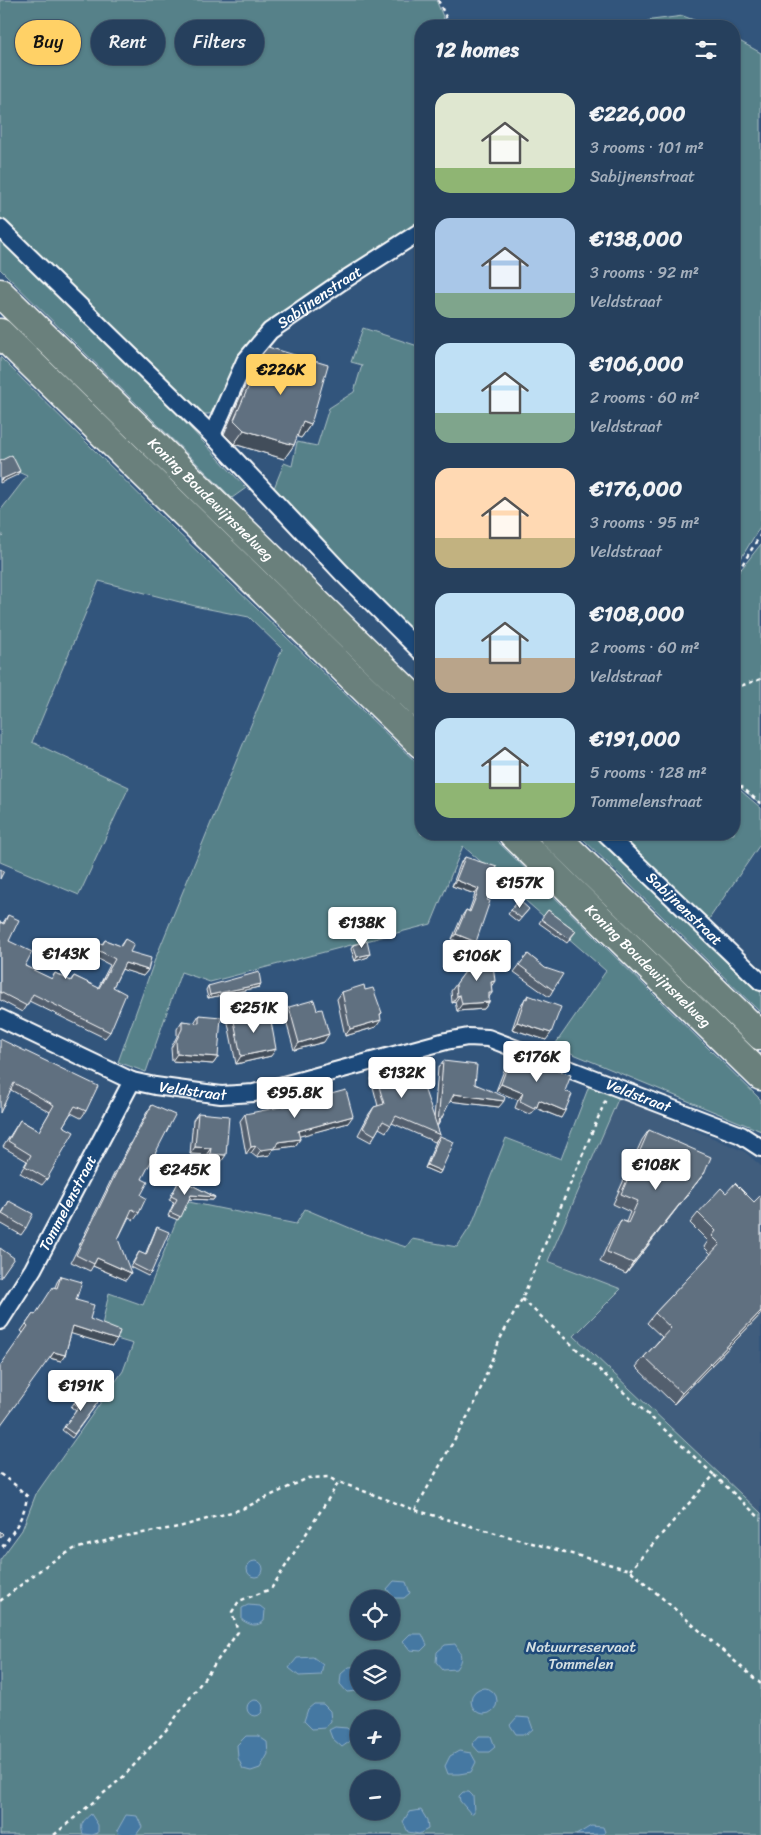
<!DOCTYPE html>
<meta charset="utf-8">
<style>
body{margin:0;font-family:Sriracha,sans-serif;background:#2e4763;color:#f1f3f6;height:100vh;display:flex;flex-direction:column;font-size:19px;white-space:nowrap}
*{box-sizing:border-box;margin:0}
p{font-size:16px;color:#a4afbc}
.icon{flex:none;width:28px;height:28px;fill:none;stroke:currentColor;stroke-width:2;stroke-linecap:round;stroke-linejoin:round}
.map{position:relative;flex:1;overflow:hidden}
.sheet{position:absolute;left:415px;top:20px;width:325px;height:820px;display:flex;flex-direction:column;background:#26405d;border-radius:20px;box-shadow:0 1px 4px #0004,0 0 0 1px #425972}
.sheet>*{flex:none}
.top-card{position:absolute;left:15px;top:20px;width:325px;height:45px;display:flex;gap:10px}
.controls{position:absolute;left:350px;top:1590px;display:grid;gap:10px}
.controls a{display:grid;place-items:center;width:50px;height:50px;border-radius:50%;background:#26405d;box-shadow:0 1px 4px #0004,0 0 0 1px #425972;font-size:25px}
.price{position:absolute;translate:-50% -42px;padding:0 11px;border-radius:5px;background:#fff;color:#222;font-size:16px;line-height:32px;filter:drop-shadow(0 1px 2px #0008)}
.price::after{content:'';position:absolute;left:50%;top:30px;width:15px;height:11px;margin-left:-8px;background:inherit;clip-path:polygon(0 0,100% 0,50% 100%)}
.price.on{background:#ffd166;color:#111}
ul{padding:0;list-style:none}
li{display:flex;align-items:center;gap:15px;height:125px;padding:0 20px}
li span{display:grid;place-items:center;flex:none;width:140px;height:100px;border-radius:15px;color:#555}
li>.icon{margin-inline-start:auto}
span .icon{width:60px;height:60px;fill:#fffc;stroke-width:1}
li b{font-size:21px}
h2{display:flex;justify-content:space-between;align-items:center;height:60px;padding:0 20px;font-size:21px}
.chip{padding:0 18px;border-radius:22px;background:#26405d;box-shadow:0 1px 4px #0004,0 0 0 1px #425972;font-size:18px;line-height:45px}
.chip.on{background:#ffd166;color:#111}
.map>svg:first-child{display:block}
.built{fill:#405d7d}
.green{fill:#578189;stroke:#abc0c4;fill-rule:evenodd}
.water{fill:#4478a2;stroke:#8faec7}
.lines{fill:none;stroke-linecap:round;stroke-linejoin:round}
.street-casing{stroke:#fff;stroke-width:20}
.highway-casing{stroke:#fff;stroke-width:31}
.path{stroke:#fff;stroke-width:2.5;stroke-dasharray:4 4;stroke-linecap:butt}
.street{stroke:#1f4a7a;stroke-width:16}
.highway{stroke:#6a807c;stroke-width:28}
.wall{fill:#535f6e;stroke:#fff}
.shaded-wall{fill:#434e5a;stroke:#fff}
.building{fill:#606f80;stroke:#fff}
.labels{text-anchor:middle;stroke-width:5;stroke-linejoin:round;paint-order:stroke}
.street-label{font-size:15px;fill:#fff;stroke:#1f4a7a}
.park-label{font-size:15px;fill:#d5e0e2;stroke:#1f4a7a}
</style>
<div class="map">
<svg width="761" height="1835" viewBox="0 0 761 1835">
<rect width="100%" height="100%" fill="#32557c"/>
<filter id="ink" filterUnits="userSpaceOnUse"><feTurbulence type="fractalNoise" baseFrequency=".02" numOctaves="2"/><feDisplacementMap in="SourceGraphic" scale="10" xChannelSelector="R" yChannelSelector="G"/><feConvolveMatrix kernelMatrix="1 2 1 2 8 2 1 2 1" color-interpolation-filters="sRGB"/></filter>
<g filter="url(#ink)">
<!-- built -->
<polygon class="built" points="619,1097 745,1152 761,1166 761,1513 574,1336 621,1290 548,1261"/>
<!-- green -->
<g class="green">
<polygon points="0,0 436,0 447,26 421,26 421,226 256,333 243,353 217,410 209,414 201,414 0,217"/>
<polygon points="683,16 710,26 630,26 652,20"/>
<polygon points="734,38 761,53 761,525 734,570"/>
<polygon points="0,235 137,371 246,488 232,498 0,269"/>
<polygon points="363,328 421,347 421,641 273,494 274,488 284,463 292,466 297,442 317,446 329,408 354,392 362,365 351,362"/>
<polygon points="0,357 174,529 421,767 421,834 490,834 761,1100 761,1131 554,1046 606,971 463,846 431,924 210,982 181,972 146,1072 118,1062 154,962 282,649 249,617 199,607 99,581 32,742 129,787 79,895 0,862 0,539 3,536 0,532 0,511 27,476 0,464"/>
<polygon points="761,544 761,804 734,783 734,578"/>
<polygon points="734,785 761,808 761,843 707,922 618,834 734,834"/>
<polygon points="578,834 596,834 761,993 761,1013"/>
<path d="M589,1086L619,1097L548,1261L621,1289L574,1336L761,1513V1835H0V1560L22,1530L36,1494L123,1371L133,1344L100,1334L109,1293L143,1305L184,1201L296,1224L305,1209L357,1231L406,1247L412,1239L457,1247L472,1224L506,1138L561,1159ZM359,1599H391V1631H359ZM359,1659H391V1691H359ZM359,1719H391V1751H359ZM359,1779H391V1811H359Z"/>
</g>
<!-- water -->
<g class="water">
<circle cx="255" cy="1569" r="8"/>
<polygon points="394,1581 406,1582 410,1593 404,1598 394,1598 387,1589"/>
<path d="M248,1605L260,1606L265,1610L264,1621C257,1627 251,1626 242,1620V1608Z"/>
<polygon points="410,1634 422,1634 427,1645 421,1651 410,1650 403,1641"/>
<path d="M455,1644C462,1654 463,1659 456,1669L443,1670L436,1662L437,1652L445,1645Z"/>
<polygon points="313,1657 323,1665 321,1675 299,1676 289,1668 297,1658"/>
<polygon points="359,1666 359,1691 347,1692 340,1684 341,1674 349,1667"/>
<circle cx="484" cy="1701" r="13"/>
<circle cx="255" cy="1708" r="8"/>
<polygon points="314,1704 323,1704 330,1711 331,1721 325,1728 312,1729 304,1721 308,1709"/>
<polygon points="517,1717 529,1718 533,1729 527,1734 516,1734 510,1725"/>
<polygon points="335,1727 347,1728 351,1732 349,1742 342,1747 332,1738 329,1730"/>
<polygon points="246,1736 258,1736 267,1742 268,1754 260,1768 251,1771 243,1769 238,1758 237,1745"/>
<polygon points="479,1736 491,1736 495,1747 489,1752 479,1752 472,1744"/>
<polygon points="459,1751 471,1753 476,1762 471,1772 459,1774 448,1774 445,1766 450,1756"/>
<polygon points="463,1792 469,1792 473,1796 474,1812 471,1814 460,1801 459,1796"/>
<polygon points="421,1810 427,1820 428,1829 419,1834 408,1832 403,1822 409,1812"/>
<path d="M91,1814L98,1825V1833L92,1835L83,1834C79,1824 84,1820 91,1814Z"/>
<polygon points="126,1815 137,1816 142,1827 136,1835 119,1835 117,1831"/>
<polygon points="591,1826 603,1827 605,1832 604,1834 576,1835"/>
</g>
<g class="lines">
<!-- street casing -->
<g class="street-casing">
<g id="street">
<polyline points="0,228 212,435 341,572 421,652"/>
<path id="s1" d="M212,435L245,361L270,331L341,282L421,231"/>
<path id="s2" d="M606,834L761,982"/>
<path id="s3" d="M0,1018L132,1081L155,1086L221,1095L254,1093L446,1041L468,1037L488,1038L741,1135L761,1148"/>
<path id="s4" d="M0,1321L33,1269L132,1081"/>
</g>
</g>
<!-- highway casing -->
<g class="highway-casing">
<g id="highway">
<path id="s5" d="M0,293L421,705"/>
<polyline points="0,333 421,744"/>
<path id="s6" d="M513,834L761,1076"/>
<polyline points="553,834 761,1036"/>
</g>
</g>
<!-- path -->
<g class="path">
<polyline points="438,0 450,26"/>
<polyline points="734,578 761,534"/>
<polyline points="734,688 761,679"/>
<polyline points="734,780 761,804"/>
<polyline points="633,840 638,834"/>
<polyline points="522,1299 714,1475 630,1570"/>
<path d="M0,1474L14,1484L27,1496C25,1517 12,1533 0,1550"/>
<polyline points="714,1475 761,1519"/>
<polyline points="415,1510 475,1403 500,1339 522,1299 606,1099"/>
<polyline points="0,1601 48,1564 74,1549 125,1536 179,1527 242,1509 308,1478 329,1477 338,1483"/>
<polyline points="54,1835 123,1777 168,1728 238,1632 232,1612 239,1601 271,1589 339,1482 415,1510 463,1524 630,1570 761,1684"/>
</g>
<!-- street -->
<use href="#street" class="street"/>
<!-- highway -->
<use href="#highway" class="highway"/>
</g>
<!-- wall -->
<g class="wall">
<polygon points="263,353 311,424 301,438 297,436 294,445 284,459 234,444 224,434 254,366"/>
<polygon points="465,857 493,875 487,900 472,947 452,939 462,916 466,910 469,911 475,894 452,886 461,862"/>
<polygon points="529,909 518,922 508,914 511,910"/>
<polygon points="548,910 576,931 567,943 539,923"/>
<polygon points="8,915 9,941 25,966 51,979 55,973 70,981 74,976 98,988 110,965 87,953 90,948 94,941 102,944 105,940 120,946 125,939 130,952 148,970 143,976 122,969 113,987 110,1032 105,1038 29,1001 22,1012 0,1000 0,922 3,923"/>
<polygon points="353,945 370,954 368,957 355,961 351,949"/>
<polygon points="479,953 491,987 492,993 489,997 489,1002 484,1009 457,1011 455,1002 452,1003 451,991"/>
<polygon points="528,954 545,968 553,990 549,997 514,972"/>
<polygon points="208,986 259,987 208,998 206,990"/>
<polygon points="365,990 382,1013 380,1015 376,1027 345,1036 337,999 342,992"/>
<polygon points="528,995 546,1040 512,1029 520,1006"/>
<polygon points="289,1007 324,1042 294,1050 284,1014"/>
<polygon points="199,1015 218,1057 213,1064 172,1061 171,1048 177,1036 177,1029 182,1021 194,1023"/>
<polygon points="233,1016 271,1056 236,1064 228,1023"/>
<polygon points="0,1039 86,1111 81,1118 71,1113 63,1126 47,1179 42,1185 20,1173 27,1161 3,1147 20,1120 39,1131 50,1112 11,1090"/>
<polygon points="512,1053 565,1091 561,1118 536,1108 532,1113 531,1113 529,1114 515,1108 518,1100 496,1091 508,1060"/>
<polygon points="443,1061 475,1084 499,1107 450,1101 437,1127 440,1135 435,1142 392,1123 386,1132 379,1128 371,1142 358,1135 369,1114 374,1107 378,1106 371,1079 375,1072 434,1119 438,1068"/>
<polygon points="152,1105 142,1179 141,1195 139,1213 134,1220 129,1217 118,1239 126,1280 93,1266 90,1271 71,1262 114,1174 147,1112"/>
<polygon points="198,1113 221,1162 205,1161 206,1155 190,1154 193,1120"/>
<polygon points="245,1114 348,1123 299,1136 300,1139 295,1146 273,1149 270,1155 256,1157 251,1153 246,1154 240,1121"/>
<polygon points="649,1130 705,1172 626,1274 600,1262 614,1230 621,1220 626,1222 630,1212 613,1204 642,1140"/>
<polygon points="440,1136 441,1171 439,1174 425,1168 437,1139"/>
<polygon points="180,1179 215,1197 213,1200 189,1199 178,1220 168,1216 174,1202 169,1200"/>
<polygon points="726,1193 754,1202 761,1195 761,1314 674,1404 636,1367 644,1357 662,1337 647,1323 655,1313 711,1254 704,1247 708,1241 690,1223 698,1213"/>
<polygon points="9,1201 26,1228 21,1235 0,1223 0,1216"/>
<polygon points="157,1227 151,1273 148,1276 130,1267 139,1252 145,1255 155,1231"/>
<polygon points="61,1276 90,1319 112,1346 71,1333 65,1355 61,1361 50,1358 21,1331 33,1314 35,1315 55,1287 57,1282"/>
<polygon points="83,1391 98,1402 72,1438 62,1430 76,1411 71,1407"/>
</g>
<!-- shaded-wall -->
<g class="shaded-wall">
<polygon points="303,421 311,424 301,438 293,435"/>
<polygon points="244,430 294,445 284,459 234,444"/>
<polygon points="20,471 17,475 0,483 0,480"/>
<polygon points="456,880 479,889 475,894 452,886"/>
<polygon points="456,934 476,942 472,947 452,939"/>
<polygon points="370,954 368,957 355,961 357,957"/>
<polygon points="125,963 148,970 143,976 121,969"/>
<polygon points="495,981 490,988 491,982"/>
<polygon points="261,984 259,987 208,998 210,995"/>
<polygon points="460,995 455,1002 452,1003 457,996"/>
<polygon points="489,1002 484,1009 457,1011 462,1004"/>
<polygon points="381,1020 376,1027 345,1036 350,1029"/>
<polygon points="517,1022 551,1033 546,1040 512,1029"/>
<polygon points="329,1034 324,1042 294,1050 299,1043"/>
<polygon points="276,1049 271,1056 236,1064 241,1056"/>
<polygon points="177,1054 218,1057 213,1064 172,1061"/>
<polygon points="501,1084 523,1093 518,1100 496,1091"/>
<polygon points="454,1094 504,1101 499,1107 449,1101"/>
<polygon points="539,1100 565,1111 561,1118 536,1108"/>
<polygon points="353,1116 348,1123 293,1138 298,1131"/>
<polygon points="300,1139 295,1146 273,1149 270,1155 256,1157 261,1150 278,1142"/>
<polygon points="256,1146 251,1153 246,1154 251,1147"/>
<polygon points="195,1147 211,1148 206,1155 190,1154"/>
<polygon points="210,1154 226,1155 221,1162 205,1161"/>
<polygon points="427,1165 441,1171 439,1174 425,1168"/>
<polygon points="705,1172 697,1182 626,1274 633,1263"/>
<polygon points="191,1195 215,1197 213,1200 189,1199"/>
<polygon points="97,1258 131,1273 126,1280 93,1266"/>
<polygon points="761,1311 761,1314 674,1404 682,1393"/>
<polygon points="73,1326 117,1340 112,1346 69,1333"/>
<polygon points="54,1352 65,1355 61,1361 50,1358"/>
</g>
<!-- building -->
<g class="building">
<polygon points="268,347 328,365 311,424 303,421 294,445 244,430 234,420 263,353"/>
<polygon points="12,455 20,471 0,480 0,461"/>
<polygon points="465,857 497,867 493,875 500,879 487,900 490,901 476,942 456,934 466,910 470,912 479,889 456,880"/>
<polygon points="0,869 4,871 0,879"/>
<polygon points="519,900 529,909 521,918 511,910"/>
<polygon points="548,910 576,931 569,939 541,919"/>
<polygon points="8,915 19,920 9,941 32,952 25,966 52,979 55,973 71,981 74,976 99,988 115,959 92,947 94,941 103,944 105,940 121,946 125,939 134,944 130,952 151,958 148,970 125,963 113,987 126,994 110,1032 33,994 27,1006 0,992 0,922 4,924"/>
<polygon points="367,941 370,954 357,957 353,945"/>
<polygon points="479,953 493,964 495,981 491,982 492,993 489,993 489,1002 462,1004 460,995 457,996 456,984"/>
<polygon points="528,954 545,968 563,974 553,990 519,965"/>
<polygon points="259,972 261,984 210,995 208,986"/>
<polygon points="364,985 365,990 373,988 382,1013 380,1014 381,1020 350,1029 342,992"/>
<polygon points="528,995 561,1007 551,1033 517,1022 525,998 527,999"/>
<polygon points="314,1000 317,1010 322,1009 329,1034 299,1043 289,1007"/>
<polygon points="251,1012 252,1017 270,1016 276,1049 241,1056 233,1016"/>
<polygon points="199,1015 221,1017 218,1057 177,1054 176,1041 182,1029 182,1021 199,1023"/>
<polygon points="0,1039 98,1086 86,1111 75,1106 63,1126 74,1132 47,1179 25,1166 31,1155 8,1141 20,1120 39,1131 54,1105 14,1083 0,1113"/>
<polygon points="512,1053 571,1075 565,1091 572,1094 565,1111 539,1100 537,1107 535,1106 534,1108 520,1101 523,1093 501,1084"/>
<polygon points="415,1061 440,1135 396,1116 391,1125 383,1121 375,1135 363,1128 374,1107 384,1104 375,1072"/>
<polygon points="443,1061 477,1065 475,1084 505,1097 504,1101 454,1094 438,1125"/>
<polygon points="346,1090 353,1116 298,1131 300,1139 278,1142 275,1148 261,1150 256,1146 251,1147 245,1114 290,1105"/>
<polygon points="152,1105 175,1115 142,1179 148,1182 141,1195 146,1198 139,1213 132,1209 118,1239 131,1273 97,1258 94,1264 76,1255 119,1167"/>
<polygon points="198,1113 229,1116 226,1155 210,1154 211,1148 195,1147"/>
<polygon points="649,1130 711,1157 705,1172 633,1263 607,1252 621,1220 628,1223 638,1201 621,1194"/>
<polygon points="440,1136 454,1142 441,1171 427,1165"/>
<polygon points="180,1179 215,1197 191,1195 181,1217 170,1212 177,1199 171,1196"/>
<polygon points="735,1183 754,1202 761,1195 761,1311 682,1393 644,1357 671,1328 655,1313 720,1244 712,1236 716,1231 698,1213 721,1188 726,1193"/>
<polygon points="9,1201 33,1214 26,1228 2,1214"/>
<polygon points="157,1227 169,1232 151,1273 133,1264 139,1252 146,1255"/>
<polygon points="0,1248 14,1258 0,1278"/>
<polygon points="61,1276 82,1282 76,1300 94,1305 90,1319 120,1331 117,1340 73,1326 65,1355 54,1352 0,1426 0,1366 28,1326 26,1324 33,1314 35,1315 53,1287 57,1288"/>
<polygon points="83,1391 98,1402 74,1434 64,1427 79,1407 74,1403"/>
<polygon points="0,1531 3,1534 0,1538"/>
</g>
</g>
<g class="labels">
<!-- street labels -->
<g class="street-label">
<text dy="5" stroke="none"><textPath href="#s1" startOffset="180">Sabijnenstraat</textPath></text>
<text dy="5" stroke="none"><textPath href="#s5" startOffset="295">Koning Boudewijnsnelweg</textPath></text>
<text dy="5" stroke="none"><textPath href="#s2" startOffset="108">Sabijnenstraat</textPath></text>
<text dy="5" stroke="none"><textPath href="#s6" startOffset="189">Koning Boudewijnsnelweg</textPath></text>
<text dy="5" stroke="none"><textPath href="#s3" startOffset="208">Veldstraat</textPath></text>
<text dy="5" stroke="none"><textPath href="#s3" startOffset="672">Veldstraat</textPath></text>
<text dy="5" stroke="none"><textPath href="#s4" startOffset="136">Tommelenstraat</textPath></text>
</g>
<!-- park labels -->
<g class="park-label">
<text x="581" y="1652">Natuurreservaat<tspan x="581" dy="17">Tommelen</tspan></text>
</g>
</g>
</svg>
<div class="controls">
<a><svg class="icon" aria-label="locate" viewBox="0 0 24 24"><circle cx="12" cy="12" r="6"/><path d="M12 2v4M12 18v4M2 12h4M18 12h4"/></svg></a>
<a><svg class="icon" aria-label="layers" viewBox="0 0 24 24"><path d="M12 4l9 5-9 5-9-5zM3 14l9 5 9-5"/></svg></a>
<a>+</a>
<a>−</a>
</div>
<b class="price on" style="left:281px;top:396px">€226K</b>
<b class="price" style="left:520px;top:909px">€157K</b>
<b class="price" style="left:362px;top:949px">€138K</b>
<b class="price" style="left:66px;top:980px">€143K</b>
<b class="price" style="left:477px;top:982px">€106K</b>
<b class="price" style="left:254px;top:1034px">€251K</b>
<b class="price" style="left:537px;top:1083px">€176K</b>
<b class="price" style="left:402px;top:1099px">€132K</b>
<b class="price" style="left:295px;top:1119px">€95.8K</b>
<b class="price" style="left:656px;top:1191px">€108K</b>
<b class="price" style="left:185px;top:1196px">€245K</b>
<b class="price" style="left:81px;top:1412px">€191K</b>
<div class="top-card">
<a class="chip on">Buy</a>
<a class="chip">Rent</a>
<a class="chip">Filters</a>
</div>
<section class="sheet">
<h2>12 homes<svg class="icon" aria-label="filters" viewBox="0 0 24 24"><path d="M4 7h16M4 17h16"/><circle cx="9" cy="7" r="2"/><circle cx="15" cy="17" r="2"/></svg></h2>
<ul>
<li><span style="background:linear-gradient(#dfe7d0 75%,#8fb573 0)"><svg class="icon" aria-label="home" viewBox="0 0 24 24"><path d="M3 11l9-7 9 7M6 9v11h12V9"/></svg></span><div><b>€226,000</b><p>3 rooms · 101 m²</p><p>Sabijnenstraat</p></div></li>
<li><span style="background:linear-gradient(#a9c7e8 75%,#7fa58c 0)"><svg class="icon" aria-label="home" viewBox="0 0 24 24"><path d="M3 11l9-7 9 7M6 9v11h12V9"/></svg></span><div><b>€138,000</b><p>3 rooms · 92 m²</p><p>Veldstraat</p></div></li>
<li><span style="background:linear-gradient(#bfe0f5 70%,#7fa58c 0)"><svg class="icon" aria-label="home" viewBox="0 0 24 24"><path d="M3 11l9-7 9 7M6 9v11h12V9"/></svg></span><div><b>€106,000</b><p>2 rooms · 60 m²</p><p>Veldstraat</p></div></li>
<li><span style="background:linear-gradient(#ffd9b3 70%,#c2b280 0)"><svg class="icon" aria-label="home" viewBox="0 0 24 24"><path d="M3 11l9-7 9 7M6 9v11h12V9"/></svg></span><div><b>€176,000</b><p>3 rooms · 95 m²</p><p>Veldstraat</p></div></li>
<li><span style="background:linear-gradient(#bfe0f5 65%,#b9a48a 0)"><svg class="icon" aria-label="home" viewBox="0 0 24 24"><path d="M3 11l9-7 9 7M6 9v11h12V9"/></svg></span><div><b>€108,000</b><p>2 rooms · 60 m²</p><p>Veldstraat</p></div></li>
<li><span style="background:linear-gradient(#bfe0f5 65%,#8fb573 0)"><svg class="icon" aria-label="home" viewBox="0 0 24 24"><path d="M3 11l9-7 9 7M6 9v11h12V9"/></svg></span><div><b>€191,000</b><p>5 rooms · 128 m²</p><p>Tommelenstraat</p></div></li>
</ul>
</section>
</div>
